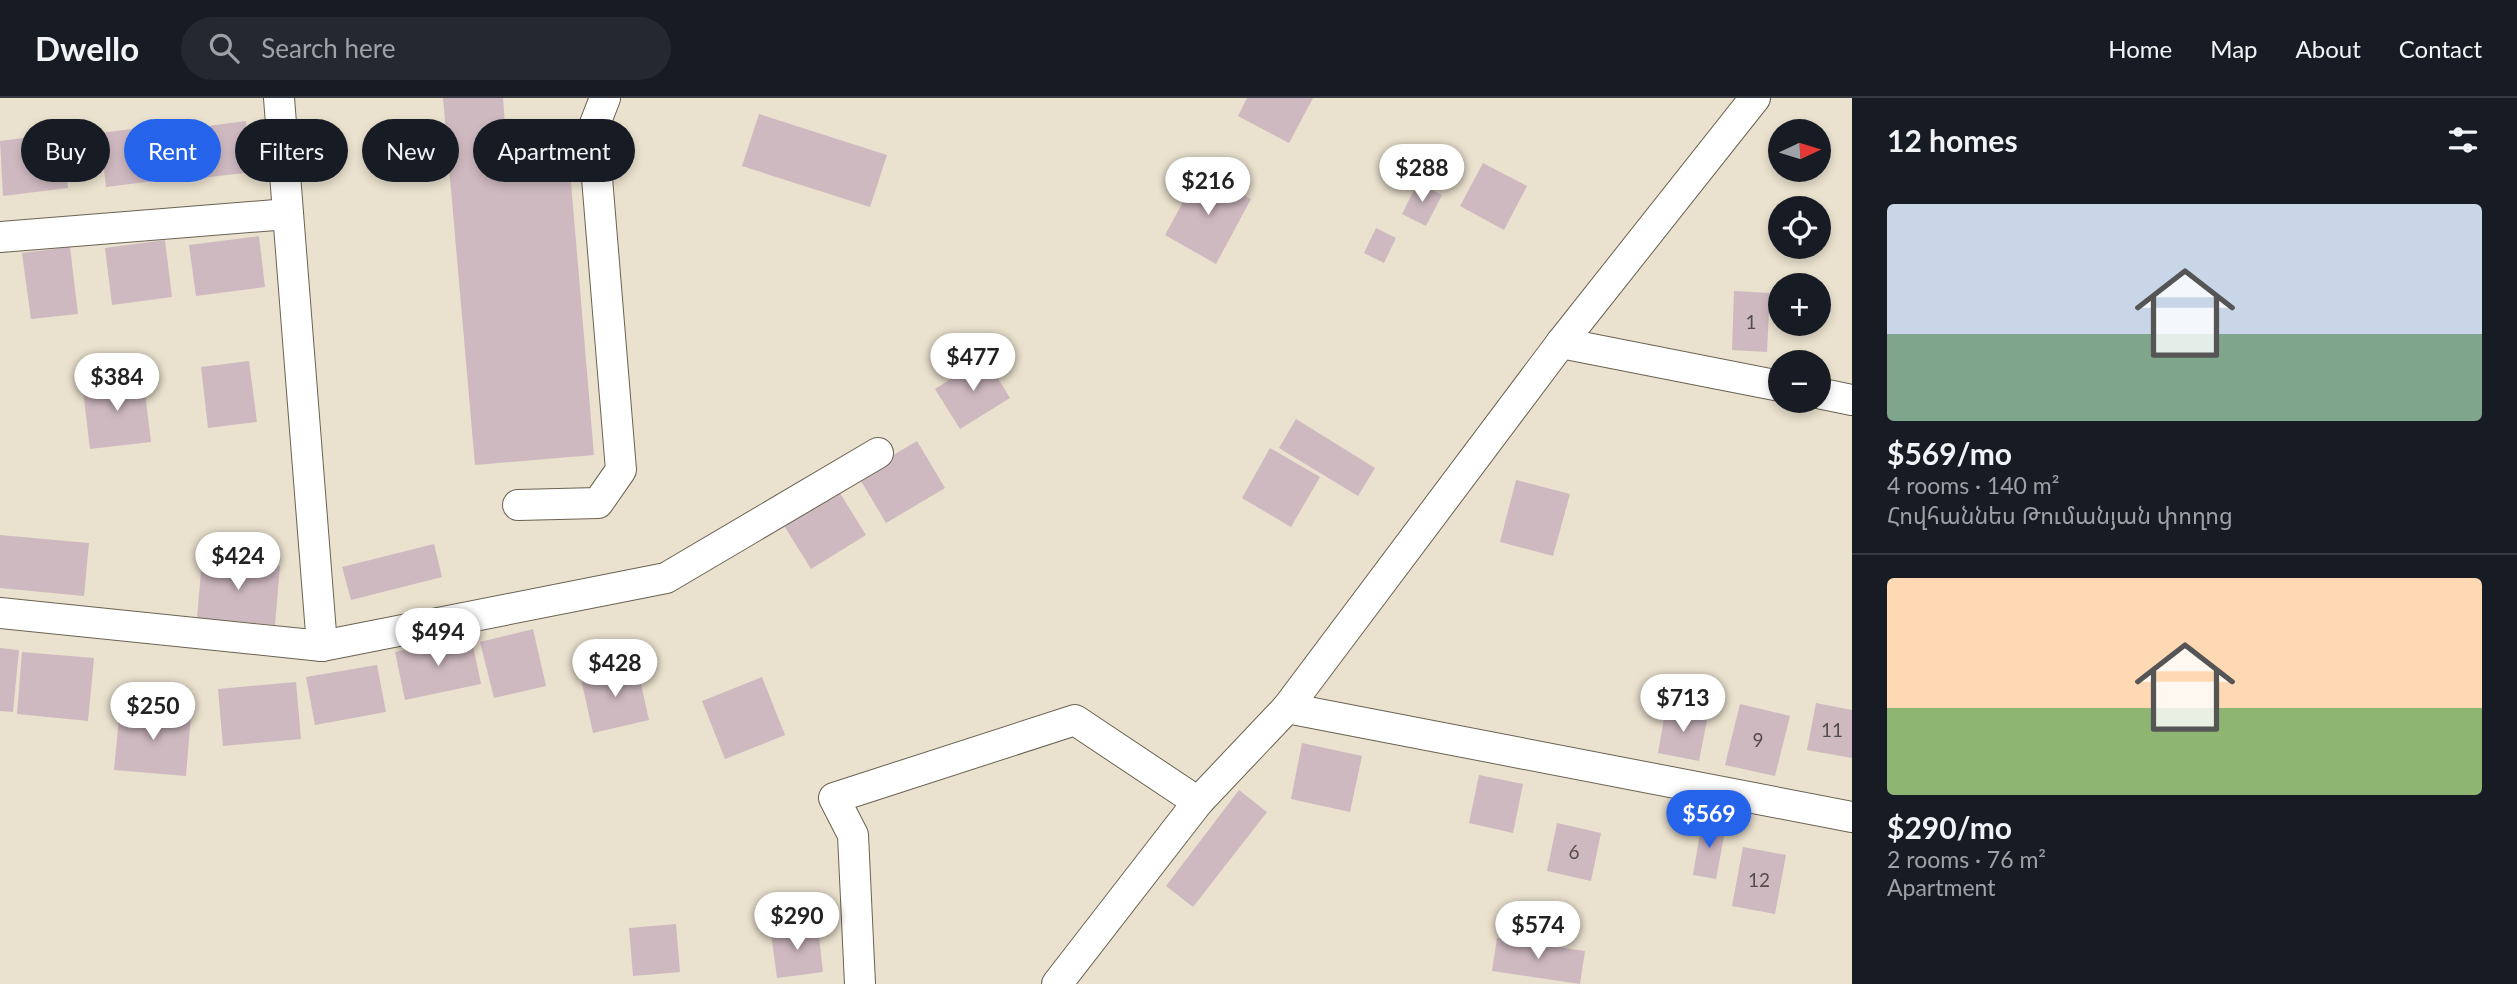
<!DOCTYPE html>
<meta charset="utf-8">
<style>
body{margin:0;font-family:Lato,"Noto Sans Armenian",sans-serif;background:#242831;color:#f1f3f6;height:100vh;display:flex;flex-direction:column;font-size:26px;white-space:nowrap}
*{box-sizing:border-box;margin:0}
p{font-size:23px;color:#9ea1a6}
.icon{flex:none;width:38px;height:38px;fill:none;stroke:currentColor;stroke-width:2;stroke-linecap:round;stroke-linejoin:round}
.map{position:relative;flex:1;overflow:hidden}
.side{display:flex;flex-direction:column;background:#171b24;width:665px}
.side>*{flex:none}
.banner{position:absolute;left:21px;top:21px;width:665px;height:63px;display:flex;gap:14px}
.needle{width:46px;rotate:86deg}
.controls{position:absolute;left:1768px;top:21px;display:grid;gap:14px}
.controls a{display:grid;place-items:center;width:63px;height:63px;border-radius:50%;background:#171b24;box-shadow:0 4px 10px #0003;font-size:35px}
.price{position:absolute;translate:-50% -60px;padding:0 16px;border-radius:24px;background:#fff;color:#222;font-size:23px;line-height:46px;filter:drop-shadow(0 2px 4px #0008)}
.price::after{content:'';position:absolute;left:50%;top:42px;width:21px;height:16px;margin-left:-10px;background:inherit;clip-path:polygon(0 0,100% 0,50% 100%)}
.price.current{background:#2563eb;color:#fff}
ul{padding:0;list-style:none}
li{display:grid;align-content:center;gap:14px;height:371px;padding:0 35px}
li+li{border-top:2px solid #363941}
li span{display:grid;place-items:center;height:217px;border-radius:7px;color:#555}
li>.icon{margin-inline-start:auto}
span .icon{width:126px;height:126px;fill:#fffc;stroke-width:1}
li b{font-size:30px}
h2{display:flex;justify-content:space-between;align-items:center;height:84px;padding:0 35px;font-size:30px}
.pill{padding:0 24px;border-radius:32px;background:#171b24;box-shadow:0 4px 10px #0003;font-size:24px;line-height:63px}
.pill.current{background:#2563eb;color:#fff}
header{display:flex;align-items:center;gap:42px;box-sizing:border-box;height:98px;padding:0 35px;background:#171b24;border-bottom:2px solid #363941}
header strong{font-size:33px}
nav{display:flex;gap:38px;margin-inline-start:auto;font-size:24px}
.search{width:490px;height:63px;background:#242831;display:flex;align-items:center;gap:18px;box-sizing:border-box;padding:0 24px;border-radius:38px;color:#9ea1a6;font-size:26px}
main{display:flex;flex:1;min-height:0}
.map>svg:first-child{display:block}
.building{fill:#cfb9c1}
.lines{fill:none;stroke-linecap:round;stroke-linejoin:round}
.minor-casing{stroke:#6a6251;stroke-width:32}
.minor{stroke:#fff;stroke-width:30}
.labels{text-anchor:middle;stroke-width:5;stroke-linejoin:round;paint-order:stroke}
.number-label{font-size:19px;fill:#544c49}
</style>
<header>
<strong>Dwello</strong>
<div class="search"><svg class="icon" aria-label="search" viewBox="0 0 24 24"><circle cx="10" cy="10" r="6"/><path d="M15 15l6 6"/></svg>Search here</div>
<nav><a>Home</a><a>Map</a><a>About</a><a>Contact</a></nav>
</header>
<main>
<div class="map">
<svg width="1852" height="886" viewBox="0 0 1852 886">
<rect width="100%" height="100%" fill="#eae1ce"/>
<!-- building -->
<g class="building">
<polygon points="443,0 503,0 507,54 568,49 594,357 475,367"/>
<polygon points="1247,0 1313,0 1289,45 1238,18"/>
<polygon points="759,16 887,57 870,109 742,68"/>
<polygon points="246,23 253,74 184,82 177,32"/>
<polygon points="155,28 162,82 106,89 100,35"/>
<polygon points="62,35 68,90 3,98 0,43"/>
<polygon points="1483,65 1527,88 1504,132 1460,108"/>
<polygon points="1200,73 1251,101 1216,166 1165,137"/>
<polygon points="1418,84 1442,97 1426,128 1402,116"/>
<polygon points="1376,130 1396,140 1384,165 1364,155"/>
<polygon points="259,138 265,189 196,198 189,147"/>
<polygon points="165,142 172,199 112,207 105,150"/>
<polygon points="70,149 78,216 31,221 22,155"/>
<polygon points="1734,193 1770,195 1767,254 1732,252"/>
<polygon points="985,259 1010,300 960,331 935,291"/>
<polygon points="249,263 257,324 208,330 201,269"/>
<polygon points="143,278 151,344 90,351 82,285"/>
<polygon points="1296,321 1375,370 1358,398 1279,350"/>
<polygon points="917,343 945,390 886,425 858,378"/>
<polygon points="1270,350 1320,379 1291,429 1242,400"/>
<polygon points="1516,382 1570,396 1553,458 1500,444"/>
<polygon points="838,392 866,437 811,471 783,426"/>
<polygon points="0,437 89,445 84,498 0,490"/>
<polygon points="434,446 442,479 351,502 342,469"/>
<polygon points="202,461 280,468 275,527 197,520"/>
<polygon points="533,531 546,588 494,600 480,544"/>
<polygon points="471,538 481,586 405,602 395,554"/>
<polygon points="0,550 19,552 13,614 0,613"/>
<polygon points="22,554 94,560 88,623 17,616"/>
<polygon points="377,567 386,614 315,627 306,579"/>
<polygon points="637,568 649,622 593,635 581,581"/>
<polygon points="762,579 785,637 725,661 702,603"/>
<polygon points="296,584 301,641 223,648 218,591"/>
<polygon points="1816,605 1852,612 1852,660 1807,652"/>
<polygon points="1740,606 1790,618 1775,678 1725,667"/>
<polygon points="1666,609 1708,617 1699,663 1658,655"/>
<polygon points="120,610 191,616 186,678 114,672"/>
<polygon points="1302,645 1362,658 1350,714 1291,701"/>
<polygon points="1479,677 1523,686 1513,735 1469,725"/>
<polygon points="1239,692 1267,714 1193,809 1166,788"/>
<polygon points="1702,723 1726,728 1716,781 1693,777"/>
<polygon points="1557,725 1601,735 1591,783 1547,773"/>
<polygon points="1743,749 1786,757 1775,816 1732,808"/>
<polygon points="676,826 680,874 633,878 629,830"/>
<polygon points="818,829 823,874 777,880 771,835"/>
<polygon points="1497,840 1585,853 1580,886 1492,873"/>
</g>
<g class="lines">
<!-- minor casing -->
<g class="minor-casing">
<g id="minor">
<polyline points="279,0 322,548"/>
<polyline points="0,139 288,116"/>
<polyline points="1561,245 1780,288"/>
<polyline points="1818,295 1852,302"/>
<polyline points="518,407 598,405 621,372 593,31 605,0"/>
<polyline points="0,515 322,548 666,480 878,355"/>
<polyline points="1287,610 1852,719"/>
<polyline points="860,886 853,737 834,700 1075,622 1198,704"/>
<polyline points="1057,886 1198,704 1287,610 1561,245 1755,0"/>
</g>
</g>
<!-- minor -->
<use href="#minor" class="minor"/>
</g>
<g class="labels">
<!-- number labels -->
<g class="number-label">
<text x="1751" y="231">1</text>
<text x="1832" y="639">11</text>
<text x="1758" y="649">9</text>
<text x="1574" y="761">6</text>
<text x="1759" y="789">12</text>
</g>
</g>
</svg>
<div class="controls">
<a><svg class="needle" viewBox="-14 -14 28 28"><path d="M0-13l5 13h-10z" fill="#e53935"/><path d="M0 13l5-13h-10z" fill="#9ea1a6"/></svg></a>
<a><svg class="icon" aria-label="locate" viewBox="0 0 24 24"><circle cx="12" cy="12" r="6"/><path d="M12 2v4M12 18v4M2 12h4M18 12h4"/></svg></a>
<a>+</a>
<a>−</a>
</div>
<b class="price" style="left:1422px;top:106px">$288</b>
<b class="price" style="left:1208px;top:119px">$216</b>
<b class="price" style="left:973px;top:295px">$477</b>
<b class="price" style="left:117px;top:315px">$384</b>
<b class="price" style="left:238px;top:494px">$424</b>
<b class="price" style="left:438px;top:570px">$494</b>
<b class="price" style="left:615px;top:601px">$428</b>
<b class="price" style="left:1683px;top:636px">$713</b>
<b class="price" style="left:153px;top:644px">$250</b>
<b class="price current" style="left:1709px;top:752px">$569</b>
<b class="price" style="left:797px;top:854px">$290</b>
<b class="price" style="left:1538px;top:863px">$574</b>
<div class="banner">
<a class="pill">Buy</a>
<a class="pill current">Rent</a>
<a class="pill">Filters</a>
<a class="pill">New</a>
<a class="pill">Apartment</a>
</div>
</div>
<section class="side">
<h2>12 homes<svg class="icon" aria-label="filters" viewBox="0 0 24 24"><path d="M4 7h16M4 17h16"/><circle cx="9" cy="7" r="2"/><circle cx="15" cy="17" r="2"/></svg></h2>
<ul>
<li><span style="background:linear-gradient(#c9d6e8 60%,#7fa58c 0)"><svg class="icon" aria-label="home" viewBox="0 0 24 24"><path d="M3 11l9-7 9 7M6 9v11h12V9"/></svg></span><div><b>$569/mo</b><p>4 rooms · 140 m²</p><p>Հովհաննես Թումանյան փողոց</p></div></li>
<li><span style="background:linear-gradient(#ffd9b3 60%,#8fb573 0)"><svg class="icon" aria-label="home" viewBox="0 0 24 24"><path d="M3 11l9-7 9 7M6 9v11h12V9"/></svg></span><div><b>$290/mo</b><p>2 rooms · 76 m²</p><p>Apartment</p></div></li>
</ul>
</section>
</main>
